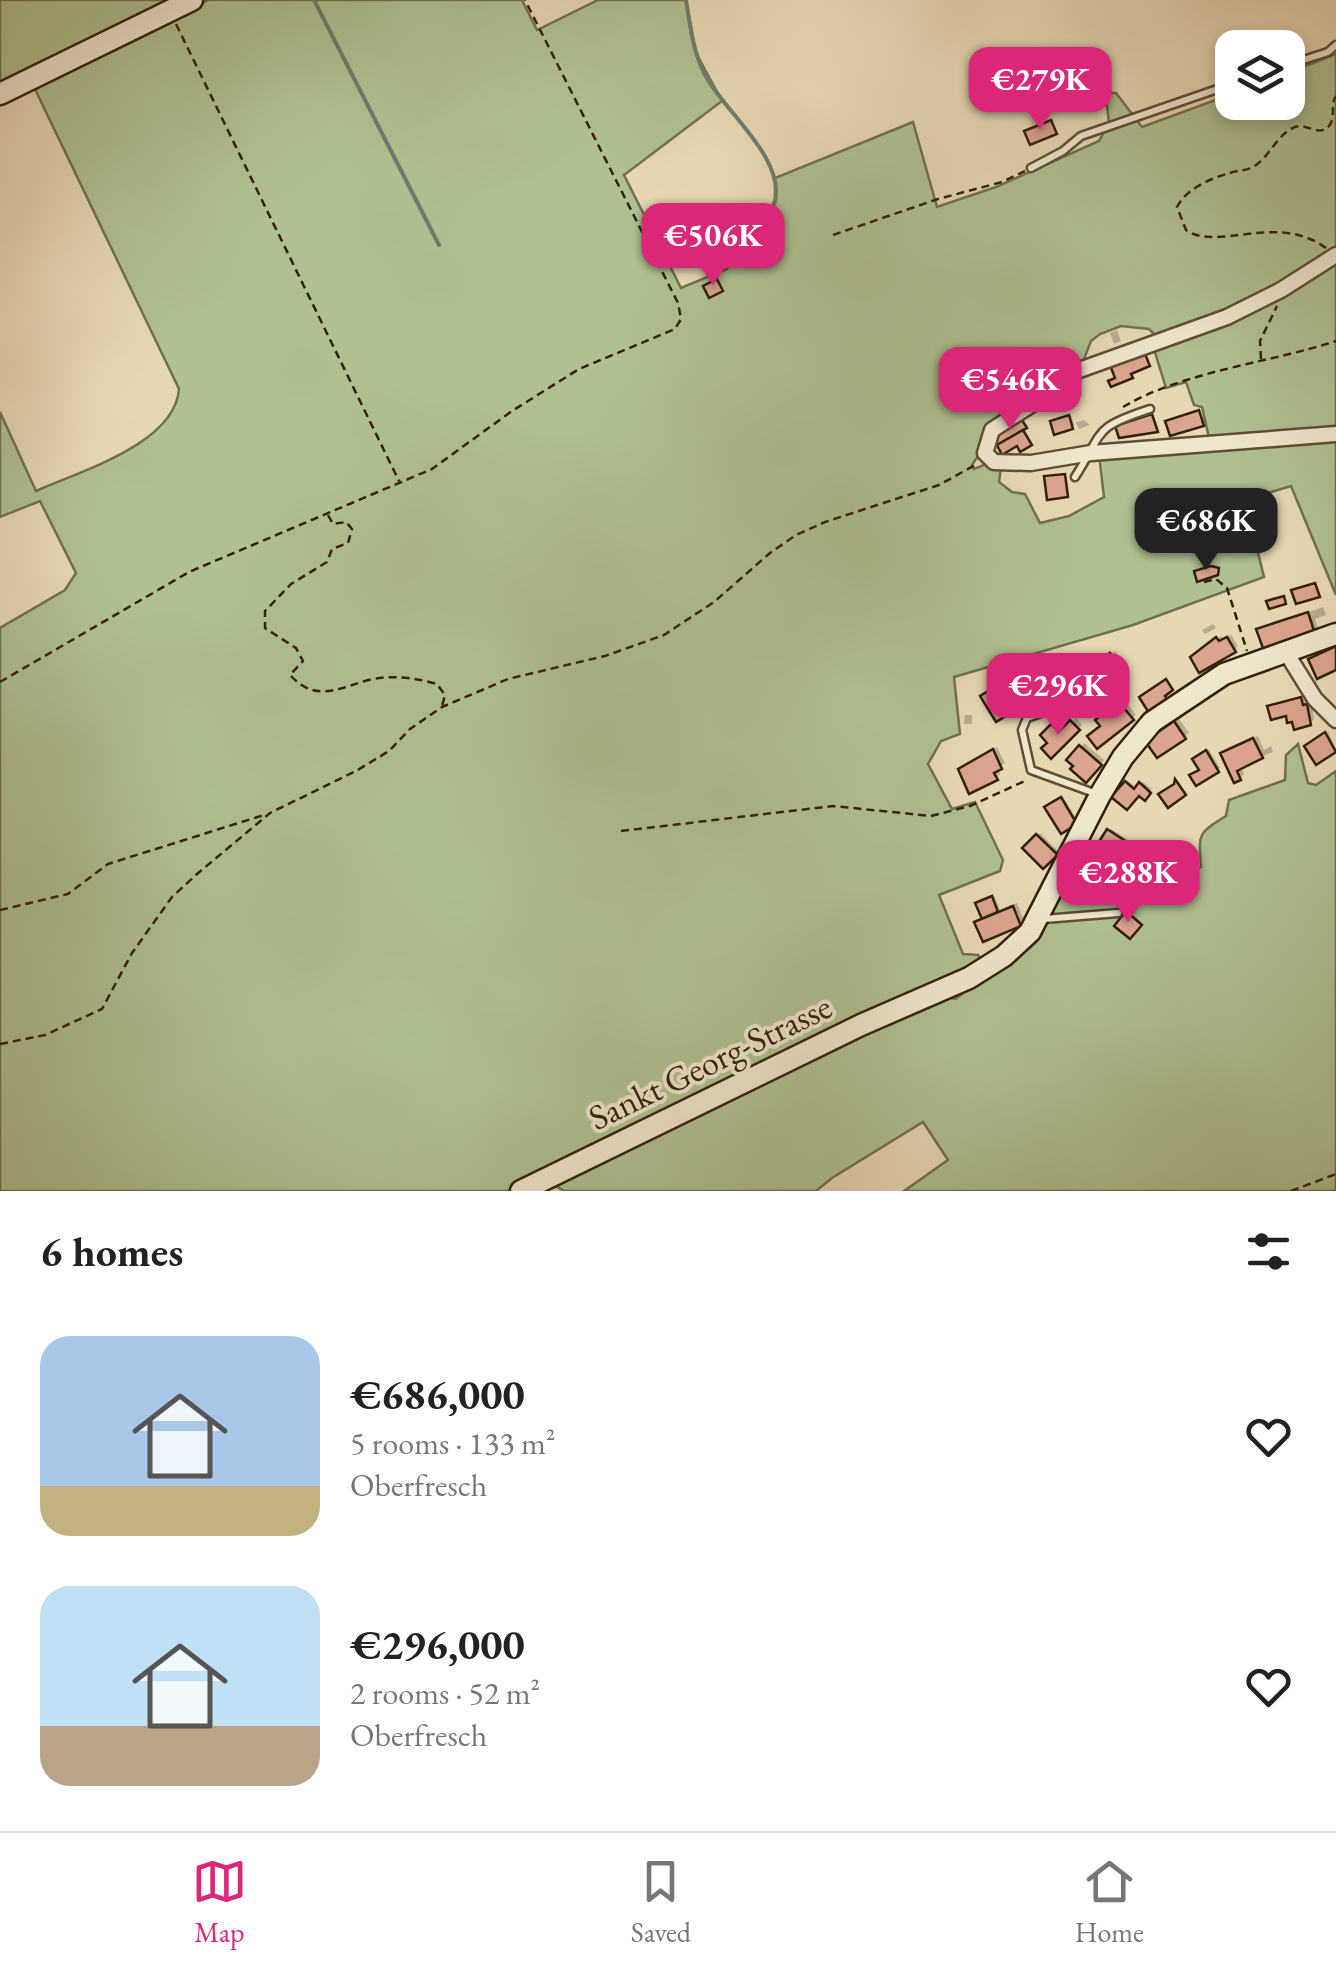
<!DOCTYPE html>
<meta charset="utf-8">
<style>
body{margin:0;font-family:"EB Garamond",serif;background:#f6f6f6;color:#222;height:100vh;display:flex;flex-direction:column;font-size:38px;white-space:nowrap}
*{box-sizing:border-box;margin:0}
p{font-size:32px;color:#767676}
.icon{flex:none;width:55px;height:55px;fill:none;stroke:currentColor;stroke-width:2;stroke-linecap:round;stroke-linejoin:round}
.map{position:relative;height:1191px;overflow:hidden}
.details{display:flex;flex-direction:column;background:#fff;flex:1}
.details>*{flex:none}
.fabs{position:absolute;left:1215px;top:30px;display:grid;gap:20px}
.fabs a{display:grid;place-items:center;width:90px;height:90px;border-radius:20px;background:#fff;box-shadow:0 5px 15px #0003;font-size:50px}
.price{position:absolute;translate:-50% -85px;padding:0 22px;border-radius:20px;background:#db2777;color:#fff;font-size:32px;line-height:65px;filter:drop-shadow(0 2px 5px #0008)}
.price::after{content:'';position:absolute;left:50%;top:60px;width:30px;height:22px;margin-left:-15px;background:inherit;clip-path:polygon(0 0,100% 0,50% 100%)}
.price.on{background:#222;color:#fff}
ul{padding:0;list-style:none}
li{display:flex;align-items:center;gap:30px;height:250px;padding:0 40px}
li span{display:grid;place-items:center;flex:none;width:280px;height:200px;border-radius:30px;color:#555}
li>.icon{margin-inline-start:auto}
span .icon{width:120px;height:120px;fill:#fffc;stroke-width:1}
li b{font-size:42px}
h2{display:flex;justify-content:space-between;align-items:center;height:120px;padding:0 40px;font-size:42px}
.tab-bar{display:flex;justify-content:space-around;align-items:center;height:140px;border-top:2px solid #e0e0e0;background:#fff;font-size:28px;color:#767676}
.tab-bar a{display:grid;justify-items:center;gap:5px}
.tab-bar .on{color:#db2777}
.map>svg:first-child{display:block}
.green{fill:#afc091;stroke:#71704e;stroke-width:2.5}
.shadow{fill:#0003}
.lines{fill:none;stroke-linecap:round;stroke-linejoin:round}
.stream{stroke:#6f7c6d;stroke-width:4}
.building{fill:#dba48e;stroke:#33200b;stroke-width:2.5}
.lane-casing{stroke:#604e35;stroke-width:11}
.street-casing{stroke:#604e35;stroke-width:19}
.secondary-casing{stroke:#33200b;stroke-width:25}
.path{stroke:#33200b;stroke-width:2.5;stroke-dasharray:8 5;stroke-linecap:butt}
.lane{stroke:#efe6ce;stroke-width:6}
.street{stroke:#efe6ce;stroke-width:14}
.secondary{stroke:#efe6ce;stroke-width:20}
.labels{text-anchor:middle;stroke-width:8;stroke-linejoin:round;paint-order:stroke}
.street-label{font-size:35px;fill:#33200b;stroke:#efe6ce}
</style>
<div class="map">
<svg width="1336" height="1191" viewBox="0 0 1336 1191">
<rect width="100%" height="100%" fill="#e7d8b4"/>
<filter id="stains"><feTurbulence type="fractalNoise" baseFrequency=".002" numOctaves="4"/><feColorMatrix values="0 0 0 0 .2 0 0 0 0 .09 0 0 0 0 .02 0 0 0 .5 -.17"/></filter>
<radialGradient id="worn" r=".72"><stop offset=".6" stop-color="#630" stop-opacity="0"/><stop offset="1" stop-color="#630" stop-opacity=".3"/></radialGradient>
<!-- green -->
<g class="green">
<polygon points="0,0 181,0 0,88"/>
<path d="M208,0H522L537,30L598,0H686L696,53L722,101L624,175L681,288L727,269L767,218L775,199V178L913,122L937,207L996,187L1099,141L1109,123L1106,97L1109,93H1116L1142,127L1232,94V102H1288V73L1336,54V251L1258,299L1158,338L1149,329L1121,326L1100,334L1091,341L1082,364L1058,381L1044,365L1019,377L994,396L1003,418L972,465L974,469L986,464L1001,467L999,482L1012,492L1025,494L1040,523L1069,516L1104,497L1099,455L1336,437V595L1291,486L1245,500L1264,577L1133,625L954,677L960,734L941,741L928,764L952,809L975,802L1003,860L1000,871L939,895L963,954L978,955L984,965L515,1184L508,1191H0V628L65,590L76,573L40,501L0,517V412L36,491C80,471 175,444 179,389L34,87Z"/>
<polygon points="1336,259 1336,431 1209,438 1202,407 1194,405 1186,382 1166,388 1153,346"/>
<path d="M1298,744L1308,783L1316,785L1336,771V1191H904L948,1160L923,1122L832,1178L816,1191H564L551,1183L862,1028L945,997L956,999L1045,923L1056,921L1044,914L1072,860L1116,882C1135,883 1142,860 1158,853L1184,862L1188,871L1201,867C1199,835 1196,834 1226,816L1229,800L1285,780L1286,755Z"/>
</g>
<!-- shadow -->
<g class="shadow">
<polygon points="1117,330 1121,341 1114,344 1110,333"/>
<polygon points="1011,392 1014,397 1004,403 1002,398"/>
<polygon points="1071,415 1074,425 1077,422 1084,420 1090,425 1079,429 1076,423 1072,427 1055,419"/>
<polygon points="1323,607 1326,615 1315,619 1318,628 1314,632 1259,630"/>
<polygon points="1213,624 1216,628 1205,634 1202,630"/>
<polygon points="1231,635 1238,646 1234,650 1197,654 1221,636 1223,639"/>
<polygon points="1115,651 1124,663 1122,666 1127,674 1123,678 1093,664"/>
<polygon points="1005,682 1018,704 1014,708 987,693"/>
<polygon points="1306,698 1307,702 1311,701 1314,719 1310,723 1271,708"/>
<polygon points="1128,705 1136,715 1132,718 1103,726 1098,720 1116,706 1121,712"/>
<polygon points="965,715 972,715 972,724 964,724"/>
<polygon points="1076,718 1082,725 1051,755 1050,743 1043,735 1057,722 1064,729"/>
<polygon points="1179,719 1189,733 1157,755 1152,737"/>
<polygon points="1328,732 1336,749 1317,761 1309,744"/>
<polygon points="1258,736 1264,750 1271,746 1273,752 1240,766 1244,774 1240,778 1227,750"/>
<polygon points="1084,743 1104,760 1086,780 1069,760"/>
<polygon points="997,747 1005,763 998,769 1000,774 996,778 965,766"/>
<polygon points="1209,750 1220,768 1218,770 1201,769 1197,757"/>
<polygon points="1128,781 1137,788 1143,782 1152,789 1144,798 1139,793 1115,796"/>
<polygon points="1063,797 1077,820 1075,822 1050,805"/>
<polygon points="1111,829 1130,841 1120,858 1109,831"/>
<polygon points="1040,833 1058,851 1043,866 1025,848"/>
<polygon points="994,896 1000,910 1017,903 1024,920 984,939 994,916 980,902"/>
</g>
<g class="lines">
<!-- stream -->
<g class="stream">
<polyline points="314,0 439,245"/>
<path d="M686,0C690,25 693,52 705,75C724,111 785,158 775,201C769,225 746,245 731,264"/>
</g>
</g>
<!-- building -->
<g class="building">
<polygon points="1051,120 1057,134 1030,145 1024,131"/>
<polygon points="717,279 723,291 709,298 703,286"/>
<polygon points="1143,349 1150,366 1131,374 1133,378 1111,387 1108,381 1115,378 1110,365"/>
<polygon points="1199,410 1204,426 1170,436 1165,421"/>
<polygon points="1152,414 1158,432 1119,438 1115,426"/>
<polygon points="1069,415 1073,429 1054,435 1050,421"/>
<polygon points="1022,420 1027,428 997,445 992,437"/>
<polygon points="1023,430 1032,445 1020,452 1017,446 1002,455 997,445"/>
<polygon points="1065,474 1068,497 1047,500 1044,476"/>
<polygon points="1211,566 1219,568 1218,575 1197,582 1194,571"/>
<polygon points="1315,583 1320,597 1296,604 1291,590"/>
<polygon points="1284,596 1286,604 1269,609 1266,601"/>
<polygon points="1308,612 1315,634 1264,651 1256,629"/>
<polygon points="1216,637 1219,641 1227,637 1236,652 1199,673 1190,657"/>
<polygon points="1336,646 1336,670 1317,679 1308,659"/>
<polygon points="1110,653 1122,669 1120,671 1125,680 1101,694 1086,667"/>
<polygon points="1042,662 1049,678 1032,685 1025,669"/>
<polygon points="1166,679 1173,690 1165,696 1168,700 1149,713 1139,697"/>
<polygon points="1000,684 1016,710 996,722 980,696"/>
<polygon points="1301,697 1303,705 1307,704 1311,725 1294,730 1292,722 1287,723 1286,716 1271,720 1267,706"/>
<polygon points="1123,707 1134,720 1097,749 1087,736 1100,726 1095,720 1111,708 1116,714"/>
<polygon points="1070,720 1080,730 1051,759 1041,748 1047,743 1040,735 1051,724 1059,731"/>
<polygon points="1174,721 1186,739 1157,758 1145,741"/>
<polygon points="1325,732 1336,752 1316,765 1304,746"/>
<polygon points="1253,738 1263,758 1237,771 1241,780 1234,783 1220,753"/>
<polygon points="1079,745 1102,765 1086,783 1070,769 1073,766 1066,760"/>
<polygon points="993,749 1002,769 994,773 998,780 969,794 958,769"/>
<polygon points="1206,750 1219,772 1196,786 1189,775 1199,770 1192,759"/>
<polygon points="1175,779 1186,795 1168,808 1158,794 1174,784"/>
<polygon points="1125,781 1134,789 1139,782 1151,793 1145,801 1139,796 1127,810 1111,797"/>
<polygon points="1061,797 1077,824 1061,834 1044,807"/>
<polygon points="1107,829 1130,844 1118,863 1095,848"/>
<polygon points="1036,834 1058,855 1043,869 1022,848"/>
<polygon points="992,896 998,912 982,919 975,903"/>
<polygon points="1013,906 1021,926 983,942 974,922"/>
<polygon points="1126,911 1142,925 1130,939 1114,926"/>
</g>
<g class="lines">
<!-- lane casing -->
<g class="lane-casing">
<g id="lane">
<polyline points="1288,65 1328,52 1336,45"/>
<polyline points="1031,168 1063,151 1081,136 1232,84"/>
<path d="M1075,477C1105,430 1092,428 1150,409"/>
<polyline points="1093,689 1085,697 1027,718 1022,730 1031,770 1097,794"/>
<polyline points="1044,919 1118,913"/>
</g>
</g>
<!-- street casing -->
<g class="street-casing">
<g id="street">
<polyline points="1336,255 1281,290 1227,317 1071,373 1034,403 992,430 985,453 994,462 1031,463 1091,453 1336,434"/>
<polyline points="1287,654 1315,699 1336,720"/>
</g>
</g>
<!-- secondary casing -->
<g class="secondary-casing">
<g id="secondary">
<polyline points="0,94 192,0"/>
<polyline points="521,1191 861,1025 969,978 1004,956 1030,932 1100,795 1123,757 1152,722 1224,674 1336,634"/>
</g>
</g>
<!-- path -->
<g class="path">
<polyline points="176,24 400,483"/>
<polyline points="833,235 938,199 1002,182 1025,171"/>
<path d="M1326,248C1277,212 1216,252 1186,230L1177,207C1186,189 1211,178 1230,173C1237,170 1246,171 1253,167C1269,158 1276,136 1293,128C1305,121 1319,138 1329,126C1336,117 1330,105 1336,96"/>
<polyline points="1261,359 1260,341 1277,306"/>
<path d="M1123,407C1184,371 1269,363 1336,341"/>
<path d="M328,515L333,524L346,522L352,529L348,543L332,549L327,562L291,584L265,611V628L296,648L303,661L290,675C318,705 341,686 373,679C394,675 416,678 437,684L445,695L442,706"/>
<polyline points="1204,582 1216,579 1227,588 1247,651"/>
<polyline points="0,682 189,572 432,469 512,411 579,369 675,329 681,319 678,303 525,0"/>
<polyline points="621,831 833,806 931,816 970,806 1027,780"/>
<polyline points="0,910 68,894 108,864 264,815"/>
<polyline points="0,1044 45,1035 102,1009 132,953 172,897 197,874 270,813 356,771 389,751 410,729 442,707 508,679 605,656 664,635 714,602 770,553 796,535 825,522 939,485 977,464"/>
<polyline points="1291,1191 1336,1174"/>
</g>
<!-- lane -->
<use href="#lane" class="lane"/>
<!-- street -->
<use href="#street" class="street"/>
<!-- secondary -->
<use href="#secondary" class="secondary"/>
</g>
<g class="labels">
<!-- street labels -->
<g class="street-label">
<text transform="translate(710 1062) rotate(-26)" y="12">Sankt Georg-Strasse</text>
</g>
</g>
<rect width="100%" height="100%" filter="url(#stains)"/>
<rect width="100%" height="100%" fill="url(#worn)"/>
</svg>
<div class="fabs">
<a><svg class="icon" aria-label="layers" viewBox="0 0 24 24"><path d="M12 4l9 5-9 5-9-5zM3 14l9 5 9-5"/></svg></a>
</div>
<b class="price" style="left:1040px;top:132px">€279K</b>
<b class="price" style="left:713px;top:288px">€506K</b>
<b class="price" style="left:1010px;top:432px">€546K</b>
<b class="price on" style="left:1206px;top:573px">€686K</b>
<b class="price" style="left:1058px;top:738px">€296K</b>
<b class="price" style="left:1128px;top:925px">€288K</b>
</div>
<section class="details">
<h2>6 homes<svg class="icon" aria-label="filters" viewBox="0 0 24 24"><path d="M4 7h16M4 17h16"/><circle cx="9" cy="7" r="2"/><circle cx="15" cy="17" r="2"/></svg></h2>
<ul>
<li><span style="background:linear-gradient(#a9c7e8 75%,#c2b280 0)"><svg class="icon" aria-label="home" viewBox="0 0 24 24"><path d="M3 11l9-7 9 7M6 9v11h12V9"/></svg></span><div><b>€686,000</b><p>5 rooms · 133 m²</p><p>Oberfresch</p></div><svg class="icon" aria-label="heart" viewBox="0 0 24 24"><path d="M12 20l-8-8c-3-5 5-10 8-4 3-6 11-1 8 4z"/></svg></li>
<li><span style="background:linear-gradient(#bfe0f5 70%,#b9a48a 0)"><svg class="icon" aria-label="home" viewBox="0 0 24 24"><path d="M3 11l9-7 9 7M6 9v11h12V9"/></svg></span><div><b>€296,000</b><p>2 rooms · 52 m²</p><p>Oberfresch</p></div><svg class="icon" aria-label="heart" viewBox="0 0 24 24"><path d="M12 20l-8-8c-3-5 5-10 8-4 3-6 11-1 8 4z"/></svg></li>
</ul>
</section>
<nav class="tab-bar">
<a class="on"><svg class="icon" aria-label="map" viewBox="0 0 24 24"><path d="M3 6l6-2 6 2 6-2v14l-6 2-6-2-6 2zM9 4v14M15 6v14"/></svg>Map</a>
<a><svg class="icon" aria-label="saved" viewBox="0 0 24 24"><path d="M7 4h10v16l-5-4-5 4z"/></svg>Saved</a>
<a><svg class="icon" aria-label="home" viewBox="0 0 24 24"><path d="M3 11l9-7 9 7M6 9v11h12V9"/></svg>Home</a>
</nav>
